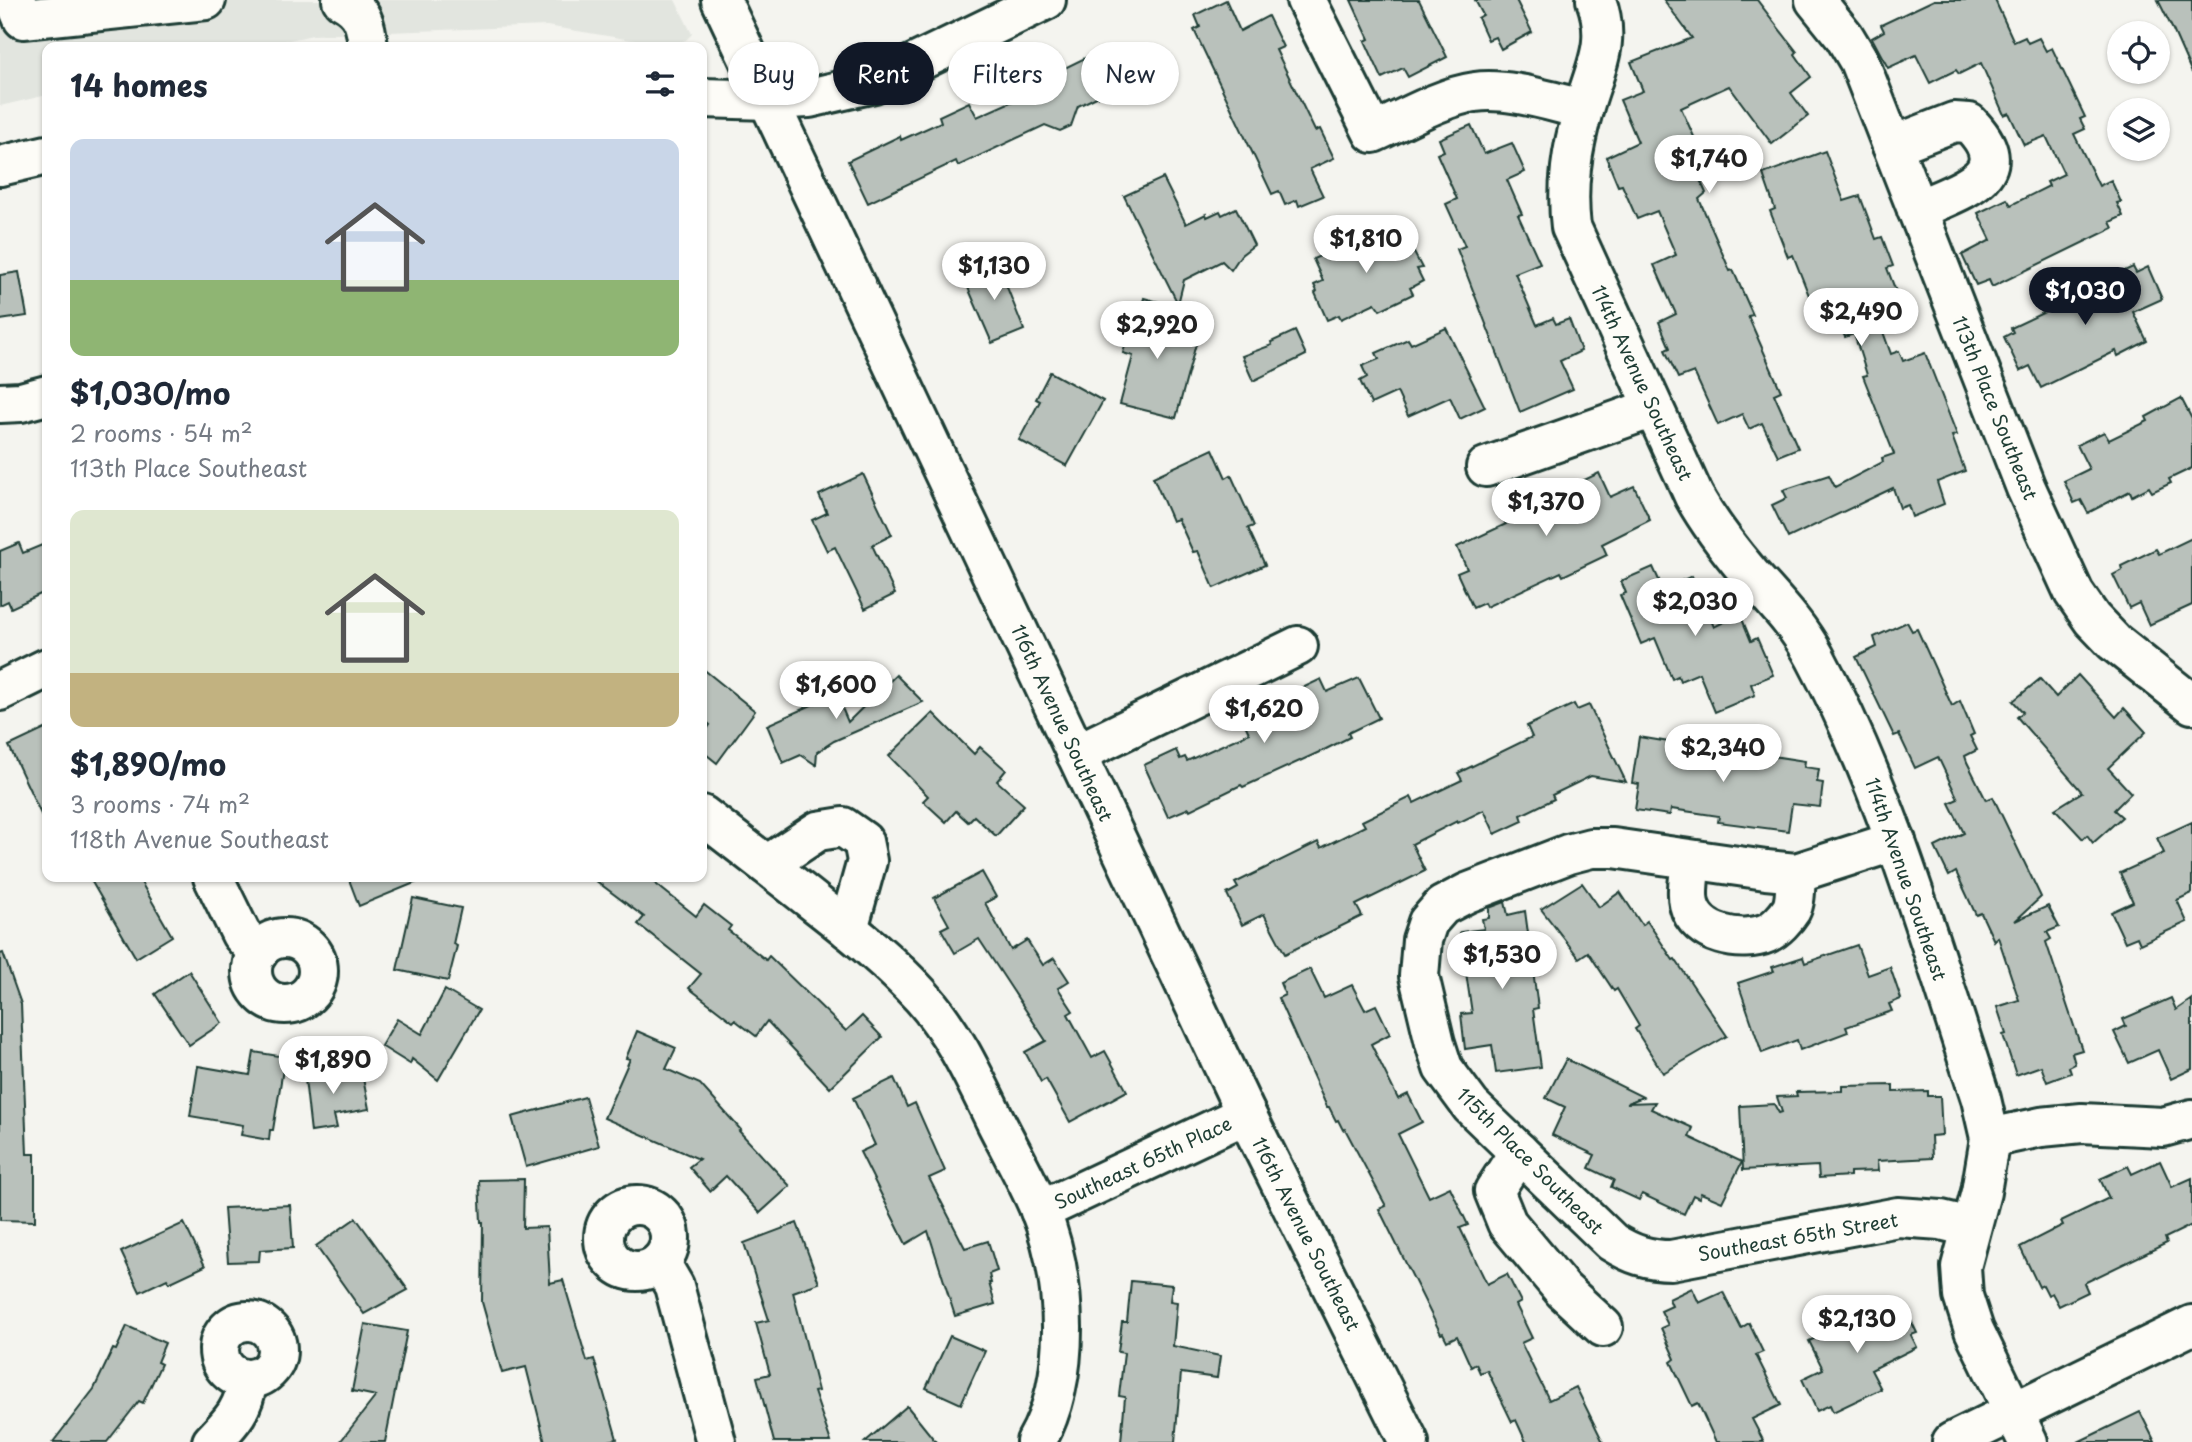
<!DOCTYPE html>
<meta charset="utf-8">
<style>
body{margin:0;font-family:"Playpen Sans",sans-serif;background:#f2f2f3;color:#1f2937;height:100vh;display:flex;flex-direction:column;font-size:26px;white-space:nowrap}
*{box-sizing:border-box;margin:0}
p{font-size:23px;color:#747a83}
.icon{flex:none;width:38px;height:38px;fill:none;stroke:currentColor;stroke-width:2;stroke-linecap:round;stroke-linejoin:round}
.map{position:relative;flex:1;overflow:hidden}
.panel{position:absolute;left:42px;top:42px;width:665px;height:840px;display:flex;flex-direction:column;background:#fff;border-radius:14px;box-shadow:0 2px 5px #0004}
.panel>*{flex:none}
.hud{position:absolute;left:728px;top:42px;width:665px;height:63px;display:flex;gap:14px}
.tools{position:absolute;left:2107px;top:21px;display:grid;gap:14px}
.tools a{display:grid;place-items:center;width:63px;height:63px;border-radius:50%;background:#fff;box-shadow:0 2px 5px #0004;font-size:35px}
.price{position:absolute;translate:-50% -60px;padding:0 16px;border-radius:24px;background:#fff;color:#222;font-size:23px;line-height:46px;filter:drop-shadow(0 2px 4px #0008)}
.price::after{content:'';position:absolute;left:50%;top:42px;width:21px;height:16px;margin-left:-10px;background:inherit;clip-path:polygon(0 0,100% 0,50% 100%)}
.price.selected{background:#111827;color:#fff}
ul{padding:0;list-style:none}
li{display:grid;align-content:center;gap:14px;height:371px;padding:0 28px}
li span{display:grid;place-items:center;height:217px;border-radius:14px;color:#555}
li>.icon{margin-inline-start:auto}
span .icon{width:126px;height:126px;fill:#fffc;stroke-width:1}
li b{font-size:30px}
h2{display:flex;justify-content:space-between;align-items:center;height:84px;padding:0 28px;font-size:30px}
.tag{padding:0 24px;border-radius:32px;background:#fff;box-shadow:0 2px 5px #0004;font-size:24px;line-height:63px}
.tag.selected{background:#111827;color:#fff}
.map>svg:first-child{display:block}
.built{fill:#e2e5df}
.building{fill:#b9c1bb;stroke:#1f3d34;stroke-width:2}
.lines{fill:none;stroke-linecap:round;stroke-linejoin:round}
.minor-casing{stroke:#1f3d34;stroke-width:44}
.major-casing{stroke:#1f3d34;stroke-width:44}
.minor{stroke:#fdfcf7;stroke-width:38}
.major{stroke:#fdfcf7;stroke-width:38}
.labels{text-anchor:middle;stroke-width:6;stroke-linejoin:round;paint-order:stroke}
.street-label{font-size:19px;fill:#1f3d34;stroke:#fdfcf7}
</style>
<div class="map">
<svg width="2192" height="1442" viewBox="0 0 2192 1442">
<rect width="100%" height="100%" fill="#f4f4ef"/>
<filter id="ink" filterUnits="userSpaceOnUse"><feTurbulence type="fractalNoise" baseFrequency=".0143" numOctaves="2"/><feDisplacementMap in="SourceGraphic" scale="14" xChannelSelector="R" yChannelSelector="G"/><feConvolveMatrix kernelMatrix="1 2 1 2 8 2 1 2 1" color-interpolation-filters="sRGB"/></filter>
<g filter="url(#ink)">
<!-- built -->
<polygon class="built" points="0,0 675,0 692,34 686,40 668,46 547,26 313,35 257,47 47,47 47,95 0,106"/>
<!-- building -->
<g class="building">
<polygon points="1226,0 1240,31 1268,16 1283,47 1276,50 1315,131 1320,129 1334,158 1310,169 1323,196 1299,206 1297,200 1285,205 1279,191 1272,194 1194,30 1200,27 1195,15"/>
<polygon points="1351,0 1419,0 1447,57 1408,77 1403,68 1382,78 1365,41 1369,39"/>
<polygon points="1475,0 1516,0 1532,32 1501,49 1495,37 1488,40 1478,18 1483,15"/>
<polygon points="1664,0 1757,0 1797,52 1795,54 1811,77 1791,93 1808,116 1772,144 1729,86 1681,108 1700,150 1689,155 1706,193 1699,199 1730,271 1733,270 1753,315 1748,316 1781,391 1774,394 1798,448 1778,456 1762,423 1749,429 1742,414 1718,425 1694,372 1678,378 1665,350 1670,348 1659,322 1676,314 1654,265 1676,255 1657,211 1637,219 1622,185 1618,186 1606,157 1638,142 1620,100 1643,91 1631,62 1692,38"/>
<polygon points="1934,0 1995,0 2014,42 2025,37 2028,43 2039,38 2046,51 2052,48 2085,117 2080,119 2085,129 2074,134 2099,186 2111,180 2121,202 2117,203 2123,216 2110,222 2113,228 1992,287 1989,280 1976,285 1962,255 1991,240 1978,213 2007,199 2011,205 2049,186 2047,182 2064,174 2046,136 2024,145 2009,113 2004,115 1981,63 1959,74 1956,70 1930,83 1916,55 1888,68 1872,38 1884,31 1881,25"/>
<polygon points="2158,0 2192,0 2192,73 2173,30"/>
<polygon points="1093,54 1109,91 1078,106 1071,126 1060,131 1045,125 958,166 956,161 868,203 848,161 900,136 901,140 941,122 939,116 969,102 977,117 1035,91 1032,84"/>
<polygon points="1471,125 1484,154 1512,143 1525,172 1507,180 1522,214 1518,215 1540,263 1515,273 1537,325 1553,318 1556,324 1569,319 1581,351 1560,361 1573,389 1520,412 1457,249 1465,246 1446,204 1457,199 1437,154 1444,151 1439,139"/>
<polygon points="1825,151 1844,201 1860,196 1876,239 1882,237 1893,266 1887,268 1897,294 1873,304 1891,354 1899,351 1903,361 1925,353 1957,435 1952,436 1965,471 1937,482 1944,504 1912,517 1908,505 1900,508 1893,488 1788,538 1772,505 1787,498 1783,490 1829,475 1835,487 1883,462 1882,458 1894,454 1863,376 1867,375 1854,334 1845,337 1839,324 1833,326 1820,293 1810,298 1793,255 1788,257 1770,211 1775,209 1763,174"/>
<polygon points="1163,178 1186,224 1206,214 1207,217 1220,211 1222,215 1236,208 1254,245 1241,255 1231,270 1222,261 1184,280 1178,304 1124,196"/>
<polygon points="1387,227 1398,251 1410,245 1422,268 1417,269 1423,281 1410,288 1413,294 1380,310 1375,303 1341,319 1339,315 1327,320 1315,293 1317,291 1314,285 1323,281 1313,259"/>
<polygon points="997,262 1024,330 992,343 963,276"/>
<polygon points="2133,267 2136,273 2148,267 2162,299 2133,312 2147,341 2118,356 2116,351 2041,388 2030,366 2020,371 2004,337 2013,332 2011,328 2087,292 2085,289"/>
<polygon points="19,272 27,316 0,320 0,275"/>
<polygon points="1144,298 1177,307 1171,333 1197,340 1176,418 1120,404 1133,356 1123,353 1131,323 1137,324"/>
<polygon points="1446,328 1485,407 1460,419 1450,397 1408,416 1397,392 1371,404 1360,381 1367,377 1362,366 1379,359 1376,353 1408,339 1411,344"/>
<polygon points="1295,331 1306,355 1253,381 1242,356 1272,345 1271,342"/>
<polygon points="1050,372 1103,401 1067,466 1019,440 1040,401 1036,399"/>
<polygon points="2181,398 2192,419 2192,468 2169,479 2171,483 2152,492 2149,487 2132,496 2130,491 2088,513 2081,500 2074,503 2064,481 2089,469 2077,445 2104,432 2109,440 2148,421 2146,417"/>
<polygon points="1213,449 1226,478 1231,475 1254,526 1248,528 1265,565 1214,588 1198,551 1193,552 1178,519 1172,521 1153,477"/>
<polygon points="1599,473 1610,497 1634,486 1650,520 1602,544 1607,555 1563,576 1561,572 1486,607 1484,603 1473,608 1457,573 1467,569 1457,547 1506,524 1496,504 1525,490 1527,495 1553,483 1557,493"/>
<polygon points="863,474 892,535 872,545 895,594 865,609 835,547 827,551 812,520 827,513 819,495"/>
<polygon points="2192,538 2192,605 2149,625 2139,603 2129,608 2113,575 2122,570 2121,566 2156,549 2159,554"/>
<polygon points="19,543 23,553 47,543 47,591 11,608 8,601 0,605 0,551"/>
<polygon points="1653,567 1663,589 1692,576 1714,627 1740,614 1751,641 1757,638 1773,675 1751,684 1755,695 1715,712 1699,673 1680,681 1678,676 1672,679 1655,638 1641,644 1620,595 1626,593 1621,581"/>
<polygon points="1907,622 1912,631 1917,629 1952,706 1960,701 1974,734 1970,736 1977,750 1965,756 1967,762 1986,800 1993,797 2041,897 2015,921 2048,906 2059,927 2047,932 2051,939 2046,942 2082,1050 2072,1053 2075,1064 2069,1067 2071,1073 2047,1082 2041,1066 2016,1075 2003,1035 2006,1034 1997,1007 2019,1000 1998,937 1994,941 1981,913 1976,915 1956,872 1949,876 1935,847 1964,833 1949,803 1958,799 1938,757 1915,768 1899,734 1894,736 1856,657 1877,647 1874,637"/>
<polygon points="702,668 755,711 717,763 702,751 702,736 710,725 702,718"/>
<polygon points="896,675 923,702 834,741 817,752 816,765 801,755 783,763 767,725 836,694 848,722"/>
<polygon points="2078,675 2116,717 2124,708 2146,732 2108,768 2131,793 2114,810 2122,817 2093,843 2087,835 2083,839 2055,809 2082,792 2017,717 2023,712 2013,701 2040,679 2056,697"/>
<polygon points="1359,678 1379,718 1348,733 1350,737 1326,749 1243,787 1241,785 1190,810 1189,808 1168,817 1144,765 1176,750 1180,759 1185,757 1187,761 1249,733 1242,718 1292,693 1321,679 1327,692"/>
<polygon points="1574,704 1577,710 1589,705 1626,782 1591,776 1552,795 1554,799 1521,815 1523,821 1495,834 1484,810 1458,823 1457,821 1412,844 1425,871 1356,905 1362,916 1285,954 1264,914 1242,925 1227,894 1238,888 1235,883 1318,842 1321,848 1365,826 1362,821 1411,797 1414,803 1462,780 1458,773 1532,737 1527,726"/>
<polygon points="933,713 974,754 980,747 1006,770 997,781 1024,805 996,836 974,816 968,822 956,811 946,822 923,801 928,796 889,756"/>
<polygon points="47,728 47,827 9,746"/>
<polygon points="1639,737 1765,758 1766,755 1805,761 1804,767 1819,769 1817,782 1823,783 1820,807 1792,804 1788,831 1718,822 1719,816 1671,809 1670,815 1635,810 1639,784 1632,783"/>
<polygon points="2192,822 2192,893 2177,900 2187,922 2140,944 2137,937 2125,942 2111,912 2133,902 2120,873 2164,853 2157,838"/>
<polygon points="982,872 996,897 985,903 1011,950 1027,940 1043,965 1054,958 1069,981 1058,988 1073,1011 1068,1014 1092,1058 1105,1051 1127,1091 1070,1122 1046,1079 1041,1082 1025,1052 1046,1041 979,939 955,953 941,929 949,925 934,898"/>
<polygon points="89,877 138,877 172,936 136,958"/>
<polygon points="348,877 429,877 359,906"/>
<polygon points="591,877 647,877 696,916 704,905 731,926 728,930 766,960 769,956 846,1031 862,1016 882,1037 830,1088 767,1021 756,1036 735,1020 733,1022 689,988 701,974 638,924 644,917"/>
<polygon points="1582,883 1599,907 1620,892 1642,925 1647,921 1673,960 1675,959 1727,1036 1663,1073 1635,1029 1639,1026 1617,989 1614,991 1588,952 1579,958 1541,909"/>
<polygon points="413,898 461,908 453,944 457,946 448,981 397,970"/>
<polygon points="1505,902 1508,915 1525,911 1538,1008 1533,1009 1541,1067 1496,1073 1492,1045 1465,1049 1461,1014 1472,1013 1460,932 1484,929 1482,919 1489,918 1489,908"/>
<polygon points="1857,945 1868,975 1890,967 1901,999 1889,1004 1892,1011 1846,1027 1848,1032 1800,1050 1797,1040 1762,1053 1738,983 1774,971 1772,967 1803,957 1805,963"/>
<polygon points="3,953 21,1004 27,1154 35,1154 35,1221 0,1220 0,954"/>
<polygon points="1310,969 1324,998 1352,985 1365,1010 1376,1005 1390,1034 1371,1044 1398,1099 1408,1094 1422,1122 1398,1134 1429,1197 1450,1187 1468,1225 1460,1228 1487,1284 1507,1274 1521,1302 1516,1305 1532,1338 1521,1343 1549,1400 1576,1387 1603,1442 1526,1442 1516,1420 1512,1422 1487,1370 1480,1373 1476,1364 1471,1367 1457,1336 1447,1341 1443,1333 1441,1334 1379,1209 1386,1206 1345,1129 1343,1130 1338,1120 1336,1121 1329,1107 1327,1107 1278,998 1285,995 1280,983"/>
<polygon points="189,971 222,1023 189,1045 155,994"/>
<polygon points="445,990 479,1010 438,1080 412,1059 410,1064 381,1046 397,1019 422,1034"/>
<polygon points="2171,998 2176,1010 2192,999 2192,1069 2171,1079 2158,1050 2129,1063 2114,1032 2126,1026 2123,1019"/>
<polygon points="637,1031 676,1048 666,1069 700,1084 741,1130 739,1131 790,1186 760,1213 726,1176 710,1191 689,1167 699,1159 604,1118 630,1059 626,1058"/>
<polygon points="254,1052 285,1057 273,1130 270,1130 269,1140 241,1135 243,1125 190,1116 198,1066 250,1075"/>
<polygon points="1566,1059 1643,1097 1627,1103 1655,1102 1651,1109 1693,1128 1689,1137 1742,1162 1722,1202 1701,1193 1699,1198 1693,1195 1684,1214 1642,1194 1639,1200 1611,1187 1614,1180 1589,1168 1595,1155 1552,1135 1565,1107 1546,1098"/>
<polygon points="328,1067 329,1074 361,1068 369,1109 334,1115 337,1128 311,1132 304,1070"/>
<polygon points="894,1078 907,1107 915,1103 945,1171 929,1178 965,1248 988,1241 997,1271 989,1274 991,1283 989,1283 995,1304 955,1316 928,1231 906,1244 860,1152 875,1145 853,1098"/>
<polygon points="1893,1085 1893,1092 1928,1091 1928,1096 1940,1096 1942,1135 1931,1136 1932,1158 1877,1161 1878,1171 1850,1172 1850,1176 1819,1178 1818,1166 1743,1170 1740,1106 1774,1104 1779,1113 1782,1112 1777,1097 1797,1096 1796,1092 1842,1091 1842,1086"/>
<polygon points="585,1097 599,1146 526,1167 512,1117"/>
<polygon points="2160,1161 2172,1187 2192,1178 2192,1225 2165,1238 2167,1243 2084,1283 2088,1292 2059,1306 2052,1293 2048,1295 2043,1285 2039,1287 2020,1247 2063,1225 2061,1221 2109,1198 2100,1179 2128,1166 2132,1174"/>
<polygon points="524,1179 523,1228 547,1227 550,1283 563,1280 587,1361 594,1359 617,1439 604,1442 545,1442 526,1367 502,1373 482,1302 483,1222 481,1222 479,1180"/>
<polygon points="290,1205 293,1248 260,1250 259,1261 228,1262 224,1208"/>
<polygon points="356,1218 408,1290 364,1314 316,1246"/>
<polygon points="184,1223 205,1266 169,1283 167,1279 140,1292 121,1252"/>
<polygon points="797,1223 819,1283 793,1292 818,1391 814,1392 831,1442 774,1442 757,1377 770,1374 756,1323 769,1320 744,1243"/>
<polygon points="1131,1281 1172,1285 1170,1301 1177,1302 1173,1346 1220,1356 1217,1378 1181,1373 1175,1442 1121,1442 1125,1397 1119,1396 1124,1353 1118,1352 1122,1322 1127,1322"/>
<polygon points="1692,1288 1699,1303 1723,1292 1741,1328 1749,1323 1763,1352 1756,1355 1781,1405 1752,1419 1764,1442 1716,1442 1698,1403 1692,1406 1671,1362 1675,1359 1661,1328 1668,1325 1661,1311 1672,1306 1669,1299"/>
<polygon points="1868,1298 1880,1322 1906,1310 1917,1333 1911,1335 1917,1347 1871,1370 1881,1389 1833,1412 1830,1405 1817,1411 1802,1379 1823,1369 1809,1341 1846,1324 1840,1312"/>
<polygon points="365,1324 407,1331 385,1442 340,1442 376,1396 352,1391"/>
<polygon points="127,1326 165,1343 157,1362 161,1364 143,1403 139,1401 107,1442 53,1442 94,1389 113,1349 116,1350"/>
<polygon points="950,1336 985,1351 961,1404 926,1388"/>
<polygon points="907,1406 936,1442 865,1442"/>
<polygon points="2140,1412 2155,1442 2078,1442"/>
</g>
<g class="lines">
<!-- minor casing -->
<g class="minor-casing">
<g id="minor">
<polyline points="15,0 23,19 206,0"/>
<path d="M342,0C363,11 366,25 368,47"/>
<polyline points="721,0 1246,1114 1409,1442"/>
<path d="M1306,0L1373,133C1402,120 1444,96 1475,92C1507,87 1551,102 1583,109"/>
<path d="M1596,0C1612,44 1594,69 1583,110C1572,149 1566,186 1571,227L1694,496C1710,525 1729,549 1750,574C1774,601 1798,625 1815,657C1889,795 1932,951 1981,1099L1990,1138L1981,1192L1961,1267L1963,1296L1974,1330L2028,1442"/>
<polyline points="1815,0 1844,36 1859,61 2026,488 2074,593 2092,619 2114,642 2192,704"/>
<path d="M1892,146L1954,122L1969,123C2021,176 1959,190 1917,210"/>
<polyline points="0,403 21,402 47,395"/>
<polyline points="1486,467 1653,408"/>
<polyline points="0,691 47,668"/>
<polyline points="1076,754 1298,646"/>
<path d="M702,815C741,845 780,875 819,906C855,934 891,963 922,997C954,1033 974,1077 995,1120C1010,1150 1027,1179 1040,1210C1067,1277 1073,1377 1036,1442"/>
<path d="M1896,841L1796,873L1766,870L1613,848H1591L1568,854L1467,893L1442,906L1428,922L1422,940L1419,976L1435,1043L1443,1068L1471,1106L1612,1242C1631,1254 1648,1260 1671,1260L1898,1217L1941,1220L1970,1227"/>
<path d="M1691,860C1690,873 1686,891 1689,904C1696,935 1742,944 1767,933C1776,929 1786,918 1791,910C1796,901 1795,883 1796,873"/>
<polyline points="767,865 818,831 843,827 863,841 867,861 848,929"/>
<polyline points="213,877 241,934 258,953"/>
<circle cx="285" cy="971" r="33"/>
<polyline points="1990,1138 2041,1127 2082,1123 2163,1127 2192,1119"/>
<polyline points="1519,1152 1494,1191 1507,1223 1563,1290 1603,1327"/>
<circle cx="637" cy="1238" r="33"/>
<polyline points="1040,1211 1246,1114"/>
<polyline points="660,1262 674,1286 716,1442"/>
<circle cx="248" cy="1350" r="29"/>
<path d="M212,1442C232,1421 244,1409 248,1379"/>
<polyline points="1952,1442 2192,1325"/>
</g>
</g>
<!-- major casing -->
<g class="major-casing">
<g id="major">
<polyline points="702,98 769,100 809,98 874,83 1046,0"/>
<polyline points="0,166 47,155"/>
</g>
</g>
<!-- minor -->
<use href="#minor" class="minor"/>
<!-- major -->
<use href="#major" class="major"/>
</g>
</g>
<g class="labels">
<!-- street labels -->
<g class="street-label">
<text transform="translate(1642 383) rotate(65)" y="7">114th Avenue Southeast</text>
<text transform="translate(1995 408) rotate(68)" y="7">113th Place Southeast</text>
<text transform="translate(1062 723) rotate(65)" y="7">116th Avenue Southeast</text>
<text transform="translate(1906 879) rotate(71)" y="7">114th Avenue Southeast</text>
<text transform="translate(1530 1161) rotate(45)" y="7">115th Place Southeast</text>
<text transform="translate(1143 1163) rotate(-25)" y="7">Southeast 65th Place</text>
<text transform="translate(1306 1234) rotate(63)" y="7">116th Avenue Southeast</text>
<text transform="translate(1798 1237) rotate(-10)" y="7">Southeast 65th Street</text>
</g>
</g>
</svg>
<div class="tools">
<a><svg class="icon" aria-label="locate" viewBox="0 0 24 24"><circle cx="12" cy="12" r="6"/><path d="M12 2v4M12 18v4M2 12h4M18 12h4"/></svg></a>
<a><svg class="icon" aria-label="layers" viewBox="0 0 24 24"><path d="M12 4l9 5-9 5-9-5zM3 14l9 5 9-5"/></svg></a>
</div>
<b class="price" style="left:1709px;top:195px">$1,740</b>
<b class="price" style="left:1366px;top:275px">$1,810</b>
<b class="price" style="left:994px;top:302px">$1,130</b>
<b class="price selected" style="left:2085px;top:327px">$1,030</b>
<b class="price" style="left:1861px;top:348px">$2,490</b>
<b class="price" style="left:1157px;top:361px">$2,920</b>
<b class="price" style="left:1546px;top:538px">$1,370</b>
<b class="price" style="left:1695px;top:638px">$2,030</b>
<b class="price" style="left:836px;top:721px">$1,600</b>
<b class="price" style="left:1264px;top:745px">$1,620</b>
<b class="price" style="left:1723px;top:784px">$2,340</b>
<b class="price" style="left:1502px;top:991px">$1,530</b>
<b class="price" style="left:333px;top:1096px">$1,890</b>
<b class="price" style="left:1857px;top:1355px">$2,130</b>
<div class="hud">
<a class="tag">Buy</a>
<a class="tag selected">Rent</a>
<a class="tag">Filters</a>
<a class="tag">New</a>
</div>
<section class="panel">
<h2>14 homes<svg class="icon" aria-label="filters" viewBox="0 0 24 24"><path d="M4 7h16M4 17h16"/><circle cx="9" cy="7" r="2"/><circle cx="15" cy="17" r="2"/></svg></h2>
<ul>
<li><span style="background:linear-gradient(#c9d6e8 65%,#8fb573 0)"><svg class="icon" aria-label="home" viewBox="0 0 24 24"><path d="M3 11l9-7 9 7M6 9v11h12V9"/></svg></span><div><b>$1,030/mo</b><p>2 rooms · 54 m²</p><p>113th Place Southeast</p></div></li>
<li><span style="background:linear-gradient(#dfe7d0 75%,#c2b280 0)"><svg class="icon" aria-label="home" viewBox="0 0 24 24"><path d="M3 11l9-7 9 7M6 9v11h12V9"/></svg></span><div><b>$1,890/mo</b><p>3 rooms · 74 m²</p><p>118th Avenue Southeast</p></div></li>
</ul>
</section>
</div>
